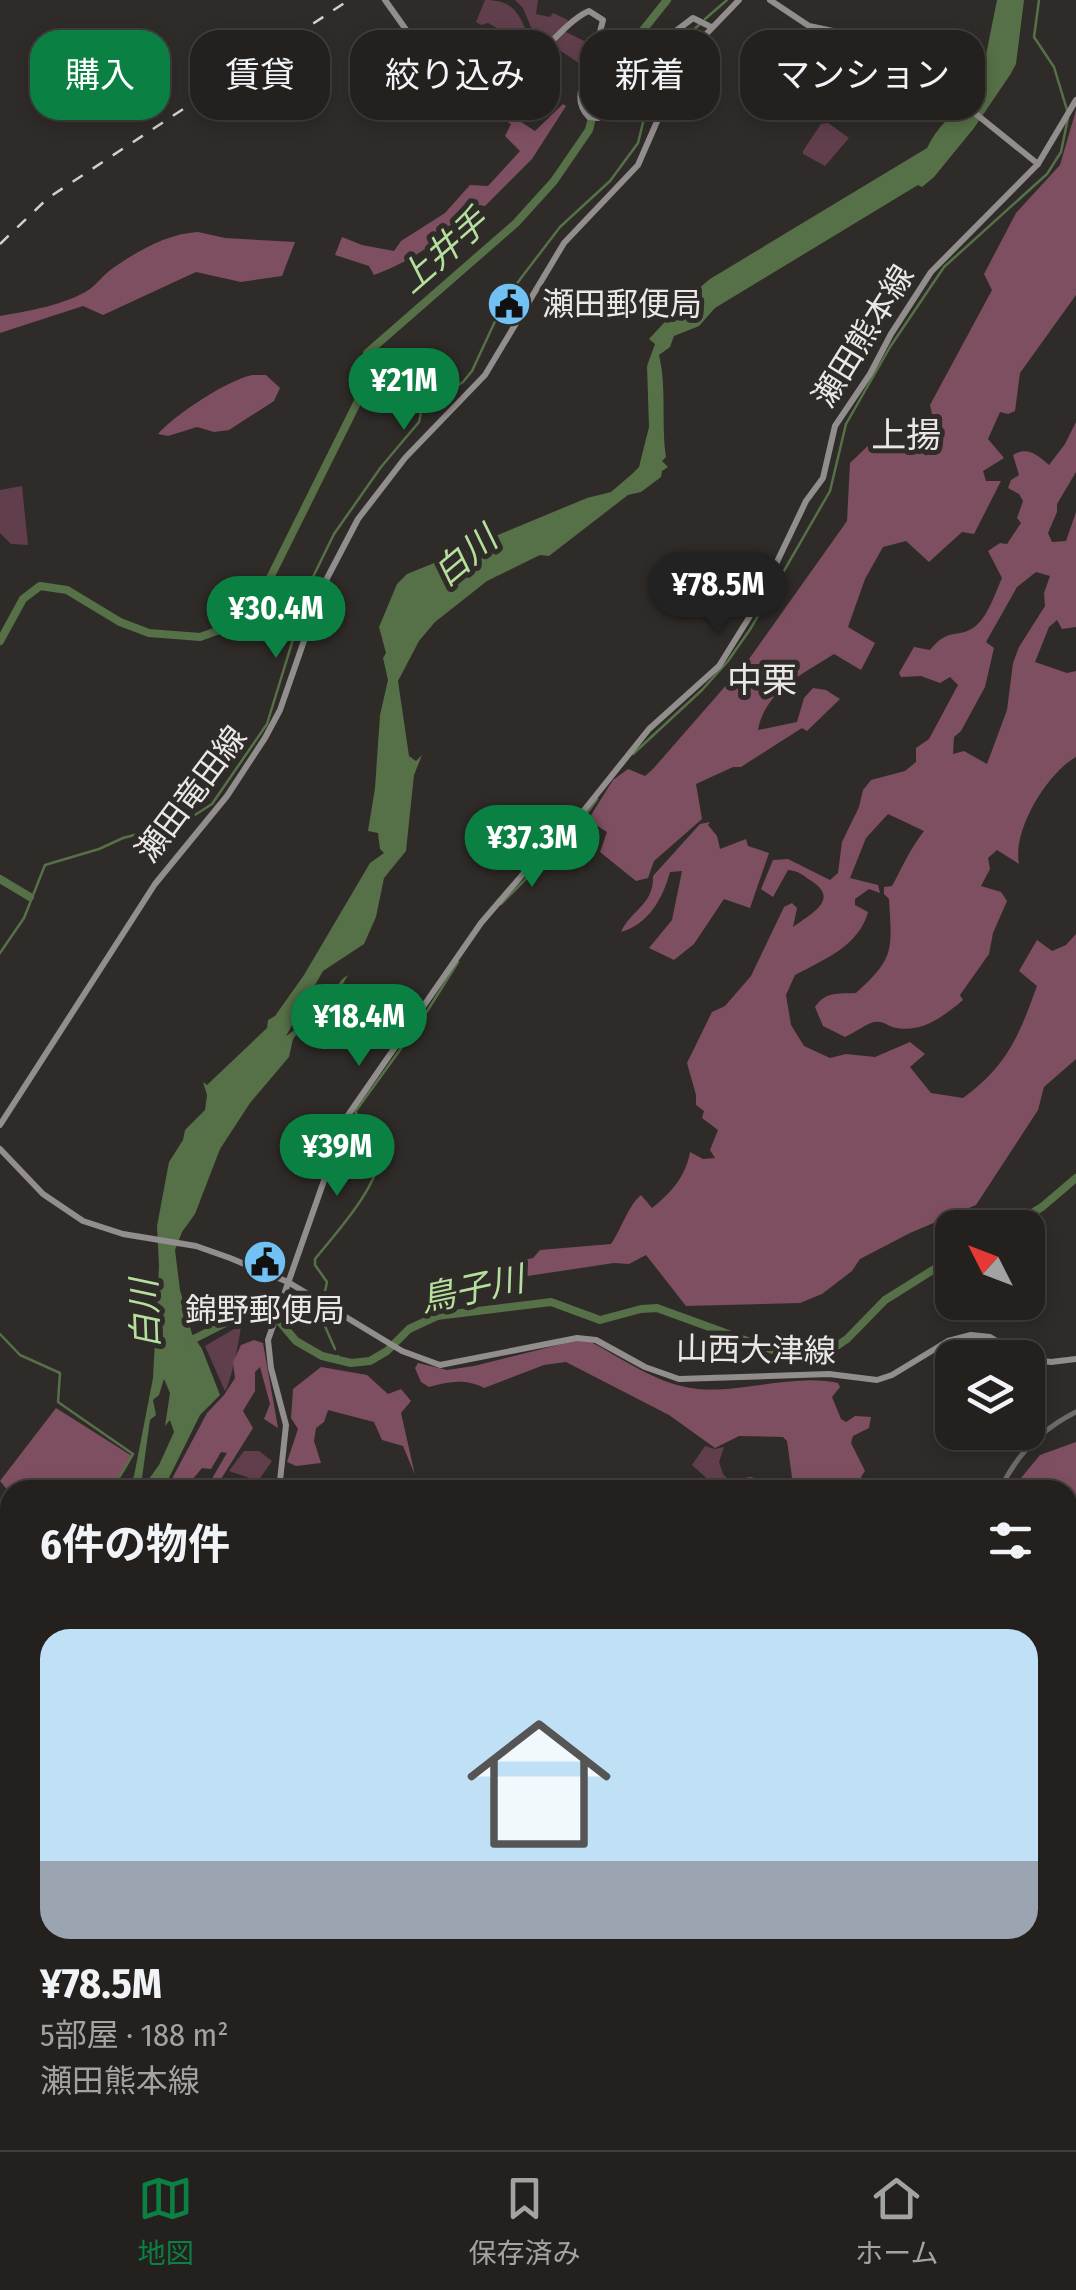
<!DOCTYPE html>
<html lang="ja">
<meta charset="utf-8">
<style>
body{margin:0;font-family:"Fira Sans Condensed","Noto Sans JP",sans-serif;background:#2b2827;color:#f1f3f6;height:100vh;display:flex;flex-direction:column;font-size:38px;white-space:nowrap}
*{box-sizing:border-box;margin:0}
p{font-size:32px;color:#a3a3a4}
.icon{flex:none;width:55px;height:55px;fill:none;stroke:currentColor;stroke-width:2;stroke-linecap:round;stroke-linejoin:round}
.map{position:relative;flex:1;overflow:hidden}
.side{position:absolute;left:0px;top:1480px;width:1078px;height:670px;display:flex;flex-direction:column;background:#23201e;border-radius:30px 30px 0 0;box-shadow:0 5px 15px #0003,0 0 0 2px #403e3c}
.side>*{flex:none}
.top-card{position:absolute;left:30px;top:30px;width:1018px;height:90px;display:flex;gap:20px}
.needle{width:65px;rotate:312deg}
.fabs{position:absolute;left:935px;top:1210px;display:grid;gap:20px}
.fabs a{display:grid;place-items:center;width:110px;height:110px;border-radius:20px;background:#23201e;box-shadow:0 5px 15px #0003,0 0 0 2px #403e3c;font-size:50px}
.price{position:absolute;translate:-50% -85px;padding:0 22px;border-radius:35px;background:#0b8043;color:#fff;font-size:32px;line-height:65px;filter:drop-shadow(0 2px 5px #0008)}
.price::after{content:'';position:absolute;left:50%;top:60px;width:30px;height:22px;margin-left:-15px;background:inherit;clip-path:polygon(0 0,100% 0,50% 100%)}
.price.on{background:#222;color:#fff}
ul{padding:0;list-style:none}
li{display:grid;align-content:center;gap:20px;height:530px;padding:0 40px}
li span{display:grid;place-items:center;height:310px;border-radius:30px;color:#555}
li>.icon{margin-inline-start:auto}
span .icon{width:180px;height:180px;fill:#fffc;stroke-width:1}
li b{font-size:42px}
h2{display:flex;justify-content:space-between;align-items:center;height:120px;padding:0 40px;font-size:42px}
.pill{padding:0 35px;border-radius:30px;background:#23201e;box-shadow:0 5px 15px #0003,0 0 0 2px #403e3c;font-size:35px;line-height:90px}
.pill.on{background:#0b8043;color:#fff}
.tabs{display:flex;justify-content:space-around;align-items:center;height:140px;border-top:2px solid #403e3c;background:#23201e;font-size:28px;color:#a3a3a4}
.tabs a{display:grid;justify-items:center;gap:5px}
.tabs .on{color:#0b8043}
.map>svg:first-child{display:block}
.green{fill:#613e4c}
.forest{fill:#7e4f61;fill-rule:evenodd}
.water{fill:#567047}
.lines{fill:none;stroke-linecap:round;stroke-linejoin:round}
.stream{stroke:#567047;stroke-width:2.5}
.river{stroke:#567047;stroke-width:8}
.tertiary{stroke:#6e6b6b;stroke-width:5}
.secondary{stroke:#938e8e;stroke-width:6}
.rail{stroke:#d2d0cd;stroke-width:2.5;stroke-dasharray:12 12;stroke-linecap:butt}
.labels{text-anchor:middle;stroke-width:10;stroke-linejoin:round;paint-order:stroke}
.poi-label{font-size:32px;fill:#eae8e6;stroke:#2f2b28;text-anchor:start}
.street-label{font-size:32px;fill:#eae8e6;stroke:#2f2b28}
.water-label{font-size:35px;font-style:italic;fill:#b5df9d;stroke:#2f2b28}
.neighbourhood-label{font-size:35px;fill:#eae8e6;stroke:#2f2b28}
</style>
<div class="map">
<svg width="1076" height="2150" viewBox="0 0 1076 2150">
<rect width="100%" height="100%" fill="#2f2b28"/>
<!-- green -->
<g class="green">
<path d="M485,0C519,0 520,19 533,47L529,60C519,42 506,32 488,23L481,25L476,22Z"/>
<polygon points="515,0 538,0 536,14 550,17 553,13 568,20 566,32 584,41 584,51 591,57 583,66 555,47 538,44 523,8"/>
<polygon points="828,123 849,138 825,166 803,154 803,151 821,124"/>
<polygon points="22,486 28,545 11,544 0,533 0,490"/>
<path d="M241,1325C240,1338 231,1382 225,1391L205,1346Z"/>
<polygon points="705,1446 715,1449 724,1447 719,1462 723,1474 730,1481 712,1483 692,1465"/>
<polygon points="244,1451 259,1451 272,1461 258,1481 229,1471"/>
<polygon points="381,2140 449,2140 443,2150 375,2150"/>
</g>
<!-- forest -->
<g class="forest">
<path d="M501,86L505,91L500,108L535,131L563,104L566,106L532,159L485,206L478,205C442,238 421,257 374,275L369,266L335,255L342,237L362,245L394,251L401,241L445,213L470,185L488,186L520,151L505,136L511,124L497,116L484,119L476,99H491Z"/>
<path d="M1076,110V295L1020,373L1015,411L1008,414L1000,412L988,439L1004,458L983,471L986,481H1001L974,534L962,532L929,562L906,541L883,547L865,579L848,627L875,643L861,670L834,654C803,674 765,691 758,730L797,722L804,698L813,688L826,690L840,699L807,731L802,728L741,767H733L696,784L702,819L654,861L648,878L636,881L600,852L607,832L588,820L613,780L628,769L645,776L653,769L749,659L847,521L850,463L873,441H910L934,423L930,405L992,290L984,274L1016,213L1060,165Z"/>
<path d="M198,232L225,238L295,242L282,276L241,282L196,272L103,315L83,306L0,333V316C28,311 66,305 90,289C98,283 104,274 113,268C139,250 167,234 198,232Z"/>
<path d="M252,375H266L280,388L274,401L229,430L214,432L197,427L168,436L158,434C174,415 228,380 252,375Z"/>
<path d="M1076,422V472L1057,504V512L1048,533L1052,542L1066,541L1076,512V627L1062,629L1057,620L1049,627L1035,662L1067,673L1076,671V757C1047,773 1012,831 1019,864L997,850L988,858L990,869L981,886L1001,892L1007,901L993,933L989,954L960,995L963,1000C945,1015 923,1033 897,1028C888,1027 884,1020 874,1022C864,1025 854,1033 845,1037L823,1026L815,1007C826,991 838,994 856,993C895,958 892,950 889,899L884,894V887L892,886C903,866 910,849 924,831L888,814L866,838L850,878L878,885L880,893L869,889L855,899V905L868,912C859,946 823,960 795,975L786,995L791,1025L804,1046L830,1058L846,1054L875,1057L910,1042L925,1054L910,1067L931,1093L963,1098C1007,1066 1019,1036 1037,986L1019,971L1037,940L1052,951L1066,945L1076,934V1059L1044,1087L1038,1110L976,1205L910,1233L860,1259L852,1271L822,1294L800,1303L686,1306L646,1255L629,1264L614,1263L521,1277L468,1292L463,1285L494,1280L515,1262L533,1258L540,1250L611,1244C622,1228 628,1206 641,1195L652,1208C671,1193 686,1176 690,1152L703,1159L715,1158L710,1150L718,1130L702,1118L704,1111L696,1105V1095L687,1063L712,1012L725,1006L751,976L784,907L792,903L797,908L793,927C812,913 841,899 810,880C801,874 799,871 788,870L773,897L761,889L773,860L788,859L830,880L838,873L842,842L859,807L863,790L871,780L905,771L916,762V748L929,739L958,685L950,677L940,683L921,676L901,677L899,673L914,647L930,650C949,627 955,639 973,628C988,618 995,593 1002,578L988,551L1000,543L1007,544L1021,523L1017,518L1023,501L1019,494L1008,488L1011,480L1019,475L1013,455C1028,446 1037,455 1049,465L1065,444ZM1036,572L1050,576L1044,593L1045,606L1019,647L1013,663L1007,710L987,764L964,751L953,754L954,737L961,731L985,687L994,648L986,642L1017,587Z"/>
<path d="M710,822L708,825L717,836L720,849L746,839L748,846L769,853L750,908L724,899L694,944L674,960L649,948L672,920L682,871L670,872C663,898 649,924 621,932C631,910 654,905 653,876L700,824Z"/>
<polygon points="254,1340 263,1343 278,1428 264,1419 270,1404 260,1367 255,1372 255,1391 243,1411 253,1428 221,1479 217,1483 210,1482 227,1453 221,1452 211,1469 202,1468 192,1480 210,1490 166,1490 207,1413 224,1395 235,1378 233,1362 241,1345"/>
<path d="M578,1340L591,1342C625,1360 658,1385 698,1389C741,1393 797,1373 838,1383L840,1387L832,1397L841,1419L846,1422L855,1416L871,1417L869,1428L853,1436L851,1443L865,1471L861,1477L865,1483L872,1479L875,1484L871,1490H687L750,1477L787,1485L792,1477L787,1441L783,1437L739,1436L715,1448L669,1415L566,1362L544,1365L484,1388C465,1378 448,1382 429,1387L421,1382L415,1368L418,1363L447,1370L474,1366Z"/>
<polygon points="321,1367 367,1375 388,1394 401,1389 411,1401 401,1413 415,1475 403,1446 382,1440 374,1422 328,1410 324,1422 316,1428 314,1441 321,1463 296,1466 287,1462 298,1429 291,1418 293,1389"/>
<polygon points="56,1408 132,1456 121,1474 102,1490 10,1490 10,1493 0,1481"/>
<polygon points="1076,1442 1076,1582 1068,1571 1068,1490 1011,1490 1040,1455"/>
<polygon points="1076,2123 1076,2150 1000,2150 1003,2140 1066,2144"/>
<polygon points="225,2140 358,2140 355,2150 219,2150"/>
</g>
<!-- water -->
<path class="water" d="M997,0H1024L1016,64L1010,75L974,128L934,177L922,187L918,185L715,308L699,326L674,336L670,347L659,355C667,389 661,422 666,457L662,461L668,467L662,471L661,477L641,492L628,495L549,556L540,555L487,581L435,622L419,641L398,681L409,756L416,761L422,755L414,775L406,851L384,878L376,917L364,944L323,971L286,1036C293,1033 325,1002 331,995C338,987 338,981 348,975L332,1003L314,1013L293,1039L289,1057L250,1103L220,1149L195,1214L182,1232L175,1250L180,1290L192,1334L202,1349L220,1395L200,1415L163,1490H141L159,1465L174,1432L170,1420L165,1426L170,1393L164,1379L159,1395L153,1400L156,1415L150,1420L142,1478L134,1490H127L134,1476L153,1378L159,1266L157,1226L169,1162L183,1140L185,1130L205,1110L207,1095L203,1082L207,1085L267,1028L268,1020L275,1016L304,975L370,863L384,853L380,849L378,833L368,831L375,788L380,715L388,680L383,658L386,653L379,627L397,584L407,574L466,550H473L493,537L587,498L611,492L632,474L639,467L649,427L647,366L655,344L649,339L686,299L710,279L927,148C937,128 949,115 969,105L966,98L986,55Z"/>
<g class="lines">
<!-- stream -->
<g class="stream">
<polyline points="1039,0 1034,37 1054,67 1067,110"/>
<polyline points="705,19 727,0"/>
<polyline points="633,754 702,690 728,661 751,628 830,491 846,424 890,347 944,267 1047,174 1061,152 1068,118"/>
<polyline points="501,904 577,827 597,799"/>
<polyline points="0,953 24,918 45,865 99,849 123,838 184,822 212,804 267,724 311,581 334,534 381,467 419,422 422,408 463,382 472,371 504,302 521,278 560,227 610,181 638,143 648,102 661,69 672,49 699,25"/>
<polyline points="0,1334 20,1355 60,1373 58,1402 133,1454 120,1476 104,1490"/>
<path d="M335,1349L320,1315L327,1282L315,1265V1259C340,1228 386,1180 381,1139L355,1112L421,1021L458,962"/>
<polyline points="338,1356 339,1360"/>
</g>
<!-- river -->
<g class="river">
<polyline points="0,641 23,599 40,586 67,590 120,622 149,633 200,637 228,627 241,617 268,582 359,399 367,353 516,223 554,181 589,130 595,106 624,54 667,0"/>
<polyline points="0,879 30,897"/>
<polyline points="1007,1228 1042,1207 1076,1178"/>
<polyline points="188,1342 251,1310 270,1310 296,1341 322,1356 351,1363 370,1361 387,1351 409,1329 437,1316 551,1302 600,1320 641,1309 657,1308 783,1354 825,1354 847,1339 885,1300 952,1258"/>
</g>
<!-- tertiary -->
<g class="tertiary">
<path d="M1000,1490C1016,1455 1042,1429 1076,1412"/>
<polyline points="1068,1710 1076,1714"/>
<polyline points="609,2150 614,2140"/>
</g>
<!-- secondary -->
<g class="secondary">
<path d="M385,0L407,31L476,88C514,101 555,25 589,11L603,20L600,32L605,46C592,66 567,96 589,117L598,118L612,91L631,70L646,64L668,37L693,18L711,27"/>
<polyline points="770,0 809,26 871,39 904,56 1038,164"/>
<polyline points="0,1125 155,884 227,796 265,738 280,710 323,586 358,519 405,458 485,375 564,243 638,165 686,55 739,0"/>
<polyline points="0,1149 43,1194 83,1221 123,1234 196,1246 230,1258 288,1282 402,1351 440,1365 577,1338 596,1340 645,1367 679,1379 829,1374 877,1380 892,1375 948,1341 971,1335 990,1337 1024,1358"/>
<polyline points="1028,1359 1051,1362 1076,1359"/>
<polyline points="279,1490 286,1425 271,1368 268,1340 346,1118 481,923 535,860 581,814 649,729 719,666 755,608 806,501 823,478 835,426 870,374 891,334 931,272 1038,164 1076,100"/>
<polyline points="25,2150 27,2140"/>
</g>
<!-- rail -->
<polyline class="rail" points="0,244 48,198 349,0"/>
</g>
<!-- icons -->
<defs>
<g id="civic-disc" transform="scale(2.25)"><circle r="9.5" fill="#72c1f5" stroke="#2f2b28"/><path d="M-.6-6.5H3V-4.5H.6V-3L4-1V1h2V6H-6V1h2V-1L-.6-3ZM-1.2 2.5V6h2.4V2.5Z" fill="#111"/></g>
</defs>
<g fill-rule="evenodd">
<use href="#civic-disc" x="509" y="304"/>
<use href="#civic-disc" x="265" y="1262"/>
</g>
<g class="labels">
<!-- poi labels -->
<g class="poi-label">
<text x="542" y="315">瀬田郵便局</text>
<text x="265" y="1321" text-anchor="middle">錦野郵便局</text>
</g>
<!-- street labels -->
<g class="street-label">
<text transform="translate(863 336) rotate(-58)" y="11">瀬田熊本線</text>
<text transform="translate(191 794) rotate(-53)" y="11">瀬田竜田線</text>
<text transform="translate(756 1350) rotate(1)" y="11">山西大津線</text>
</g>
<!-- water labels -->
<g class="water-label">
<text transform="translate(443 251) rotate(-41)" y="12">上井手</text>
<text transform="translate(465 556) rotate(-40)" y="12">白川</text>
<text transform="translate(472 1289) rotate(-12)" y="12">鳥子川</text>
<text transform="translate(145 1314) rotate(-92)" y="12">白川</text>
</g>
<!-- neighbourhood labels -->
<g class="neighbourhood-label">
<text x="906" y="447">上揚</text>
<text x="762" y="692">中栗</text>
</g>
</g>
</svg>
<div class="fabs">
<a><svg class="needle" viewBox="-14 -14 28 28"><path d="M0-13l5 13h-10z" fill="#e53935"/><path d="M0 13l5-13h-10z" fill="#a3a3a4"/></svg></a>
<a><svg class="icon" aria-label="layers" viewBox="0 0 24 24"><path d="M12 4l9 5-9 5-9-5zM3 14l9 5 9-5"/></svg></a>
</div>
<b class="price" style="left:404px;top:433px">¥21M</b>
<b class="price on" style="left:718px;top:637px">¥78.5M</b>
<b class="price" style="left:276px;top:661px">¥30.4M</b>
<b class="price" style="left:532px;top:890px">¥37.3M</b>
<b class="price" style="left:359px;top:1069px">¥18.4M</b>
<b class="price" style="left:337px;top:1199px">¥39M</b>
<div class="top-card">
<a class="pill on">購入</a>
<a class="pill">賃貸</a>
<a class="pill">絞り込み</a>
<a class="pill">新着</a>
<a class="pill">マンション</a>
</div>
<section class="side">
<h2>6件の物件<svg class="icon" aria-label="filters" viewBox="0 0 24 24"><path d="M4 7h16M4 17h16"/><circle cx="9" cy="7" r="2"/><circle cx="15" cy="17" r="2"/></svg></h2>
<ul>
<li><span style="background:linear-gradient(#bfe0f5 75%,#9aa5b1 0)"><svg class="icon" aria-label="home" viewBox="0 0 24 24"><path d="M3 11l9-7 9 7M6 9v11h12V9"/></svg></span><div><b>¥78.5M</b><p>5部屋 · 188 m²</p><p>瀬田熊本線</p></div></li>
</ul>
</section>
</div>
<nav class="tabs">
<a class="on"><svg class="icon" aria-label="map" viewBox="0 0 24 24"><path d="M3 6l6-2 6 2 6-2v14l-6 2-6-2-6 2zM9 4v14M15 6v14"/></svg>地図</a>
<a><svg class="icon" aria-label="saved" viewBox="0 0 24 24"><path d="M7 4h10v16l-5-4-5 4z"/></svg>保存済み</a>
<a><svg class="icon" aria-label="home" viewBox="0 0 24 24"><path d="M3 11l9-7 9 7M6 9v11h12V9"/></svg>ホーム</a>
</nav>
